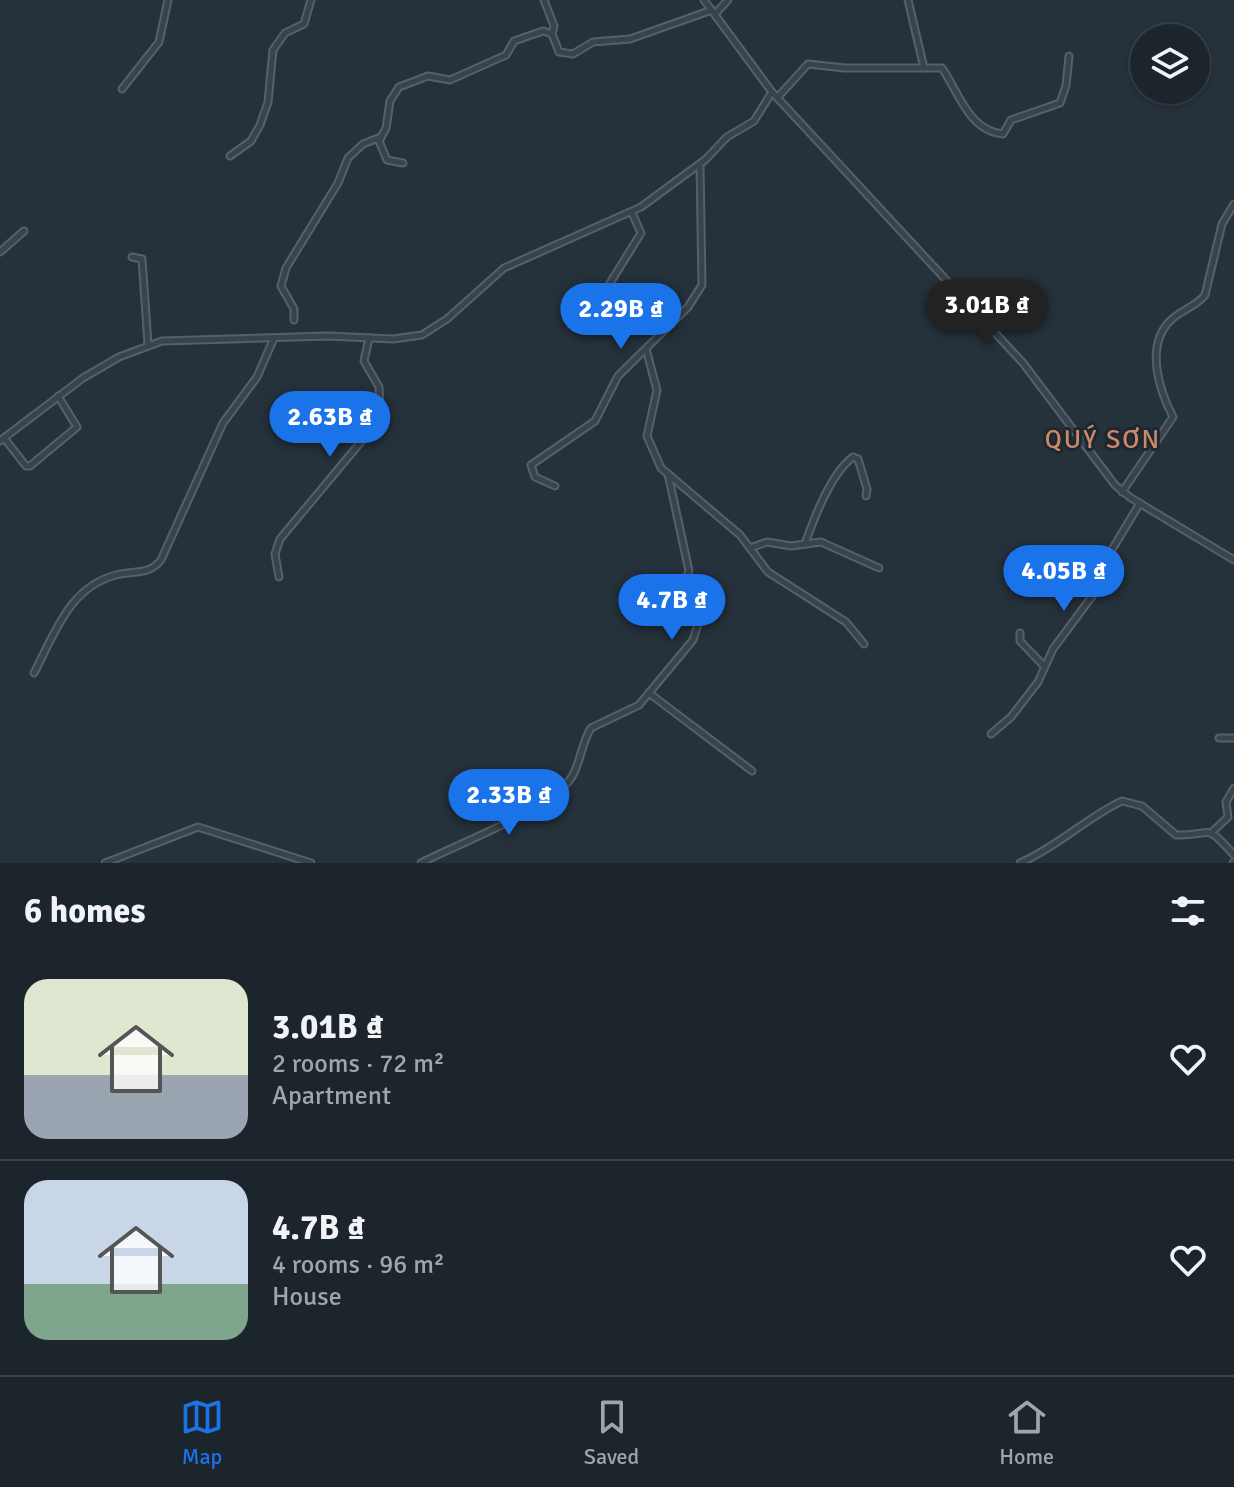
<!DOCTYPE html>
<meta charset="utf-8">
<style>
body{margin:0;font-family:Signika,sans-serif;background:#252d34;color:#f1f3f6;height:100vh;display:flex;flex-direction:column;font-size:30px;white-space:nowrap}
*{box-sizing:border-box;margin:0}
p{font-size:26px;color:#a0a5a9}
.icon{flex:none;width:44px;height:44px;fill:none;stroke:currentColor;stroke-width:2;stroke-linecap:round;stroke-linejoin:round}
.map{position:relative;height:863px;overflow:hidden}
.details{display:flex;flex-direction:column;background:#1c252c;flex:1}
.details>*{flex:none}
.fabs{position:absolute;left:1130px;top:24px;display:grid;gap:16px}
.fabs a{display:grid;place-items:center;width:80px;height:80px;border-radius:50%;background:#1c252c;box-shadow:0 2px 6px #0004,0 0 0 2px #3a4248;font-size:40px}
.price{position:absolute;translate:-50% -68px;padding:0 18px;border-radius:28px;background:#1a73e8;color:#fff;font-size:26px;line-height:52px;filter:drop-shadow(0 2px 4px #0008)}
.price::after{content:'';position:absolute;left:50%;top:48px;width:24px;height:18px;margin-left:-12px;background:inherit;clip-path:polygon(0 0,100% 0,50% 100%)}
.price.current{background:#222;color:#fff}
ul{padding:0;list-style:none}
li{display:flex;align-items:center;gap:24px;height:200px;padding:0 24px}
li+li{border-top:2px solid #3a4248}
li span{display:grid;place-items:center;flex:none;width:224px;height:160px;border-radius:24px;color:#555}
li>.icon{margin-inline-start:auto}
span .icon{width:96px;height:96px;fill:#fffc;stroke-width:1}
li b{font-size:34px}
h2{display:flex;justify-content:space-between;align-items:center;height:96px;padding:0 24px;font-size:34px}
.tab-bar{display:flex;justify-content:space-around;align-items:center;height:112px;border-top:2px solid #3a4248;background:#1c252c;font-size:22px;color:#a0a5a9}
.tab-bar a{display:grid;justify-items:center;gap:4px}
.tab-bar .current{color:#1a73e8}
.map>svg:first-child{display:block}
.lines{fill:none;stroke-linecap:round;stroke-linejoin:round}
.minor-casing{stroke:#57606a;stroke-width:9}
.minor{stroke:#38434c;stroke-width:5}
.labels{text-anchor:middle;stroke-width:6;stroke-linejoin:round;paint-order:stroke}
.quarter-label{font-size:26px;letter-spacing:2px;fill:#ce8968;stroke:#1e2830}
</style>
<div class="map">
<svg width="1234" height="863" viewBox="0 0 1234 863">
<rect width="100%" height="100%" fill="#25313b"/>
<g class="lines">
<!-- minor casing -->
<g class="minor-casing">
<g id="minor">
<polyline points="544,0 554,26 552,34"/>
<polyline points="704,0 772,92 1023,363 1115,485 1131,498 1234,560"/>
<polyline points="908,0 924,68"/>
<polyline points="715,14 728,0"/>
<polyline points="122,89 159,42 168,0"/>
<path d="M777,98L808,64L844,68H942C959,93 969,131 1003,134L1011,120L1060,103L1066,86L1069,56"/>
<polyline points="230,156 251,141 260,125 268,102 273,50 285,33 304,24 311,0"/>
<polyline points="403,163 387,160 379,141 386,128 390,101 399,87 428,76 450,80 506,55 514,41 543,31 552,34 559,52 573,54 593,42 630,39 712,10"/>
<polyline points="0,252 24,231"/>
<polyline points="132,257 142,259 148,344"/>
<polyline points="607,288 641,233 632,213"/>
<polyline points="294,320 294,309 281,286 286,268 338,183 348,158 363,144 381,137"/>
<polyline points="646,349 657,390 647,436 661,468 740,535 768,572 846,622 864,644"/>
<polyline points="4,438 26,466 30,466 77,427 58,396"/>
<polyline points="0,441 83,378 119,357 162,341 328,336 393,339 422,335 447,319 504,268 641,207 705,160 727,137 754,121 772,92"/>
<polyline points="555,486 535,477 531,465 595,421 618,376 688,307 702,285 700,164"/>
<path d="M1122,492L1173,417C1159,390 1145,346 1170,321C1180,310 1196,307 1205,295L1222,224L1234,204"/>
<path d="M805,544C814,518 831,473 853,457L858,459L867,489L866,496"/>
<polyline points="750,548 767,542 791,546 821,542 879,568"/>
<polyline points="279,577 275,554 280,539 380,419 379,387 364,361 369,338"/>
<polyline points="1020,633 1020,641 1043,665"/>
<path d="M34,673C54,635 69,587 116,575C134,570 148,576 161,560L223,423L257,377L274,338"/>
<polyline points="649,693 752,771"/>
<polyline points="991,734 1011,717 1038,682 1053,649 1093,595 1107,558 1140,503"/>
<polyline points="1219,738 1234,738"/>
<polyline points="1211,833 1228,817 1226,802 1234,788"/>
<polyline points="105,863 198,827 311,863"/>
<path d="M421,863C457,844 555,808 573,775C581,760 582,742 591,728L639,705L693,640L698,624L678,594L689,571L668,474"/>
<path d="M1020,863C1057,847 1086,818 1122,801L1142,806L1176,835C1213,836 1204,821 1234,855"/>
<polyline points="1233,863 1234,862"/>
</g>
</g>
<!-- minor -->
<use href="#minor" class="minor"/>
</g>
<g class="labels">
<!-- quarter labels -->
<g class="quarter-label">
<text x="1103" y="448">QUÝ SƠN</text>
</g>
</g>
</svg>
<div class="fabs">
<a><svg class="icon" aria-label="layers" viewBox="0 0 24 24"><path d="M12 4l9 5-9 5-9-5zM3 14l9 5 9-5"/></svg></a>
</div>
<b class="price current" style="left:987px;top:347px">3.01B ₫</b>
<b class="price" style="left:621px;top:351px">2.29B ₫</b>
<b class="price" style="left:330px;top:459px">2.63B ₫</b>
<b class="price" style="left:1064px;top:613px">4.05B ₫</b>
<b class="price" style="left:672px;top:642px">4.7B ₫</b>
<b class="price" style="left:509px;top:837px">2.33B ₫</b>
</div>
<section class="details">
<h2>6 homes<svg class="icon" aria-label="filters" viewBox="0 0 24 24"><path d="M4 7h16M4 17h16"/><circle cx="9" cy="7" r="2"/><circle cx="15" cy="17" r="2"/></svg></h2>
<ul>
<li><span style="background:linear-gradient(#dfe7d0 60%,#9aa5b1 0)"><svg class="icon" aria-label="home" viewBox="0 0 24 24"><path d="M3 11l9-7 9 7M6 9v11h12V9"/></svg></span><div><b>3.01B ₫</b><p>2 rooms · 72 m²</p><p>Apartment</p></div><svg class="icon" aria-label="heart" viewBox="0 0 24 24"><path d="M12 20l-8-8c-3-5 5-10 8-4 3-6 11-1 8 4z"/></svg></li>
<li><span style="background:linear-gradient(#c9d6e8 65%,#7fa58c 0)"><svg class="icon" aria-label="home" viewBox="0 0 24 24"><path d="M3 11l9-7 9 7M6 9v11h12V9"/></svg></span><div><b>4.7B ₫</b><p>4 rooms · 96 m²</p><p>House</p></div><svg class="icon" aria-label="heart" viewBox="0 0 24 24"><path d="M12 20l-8-8c-3-5 5-10 8-4 3-6 11-1 8 4z"/></svg></li>
</ul>
</section>
<nav class="tab-bar">
<a class="current"><svg class="icon" aria-label="map" viewBox="0 0 24 24"><path d="M3 6l6-2 6 2 6-2v14l-6 2-6-2-6 2zM9 4v14M15 6v14"/></svg>Map</a>
<a><svg class="icon" aria-label="saved" viewBox="0 0 24 24"><path d="M7 4h10v16l-5-4-5 4z"/></svg>Saved</a>
<a><svg class="icon" aria-label="home" viewBox="0 0 24 24"><path d="M3 11l9-7 9 7M6 9v11h12V9"/></svg>Home</a>
</nav>
